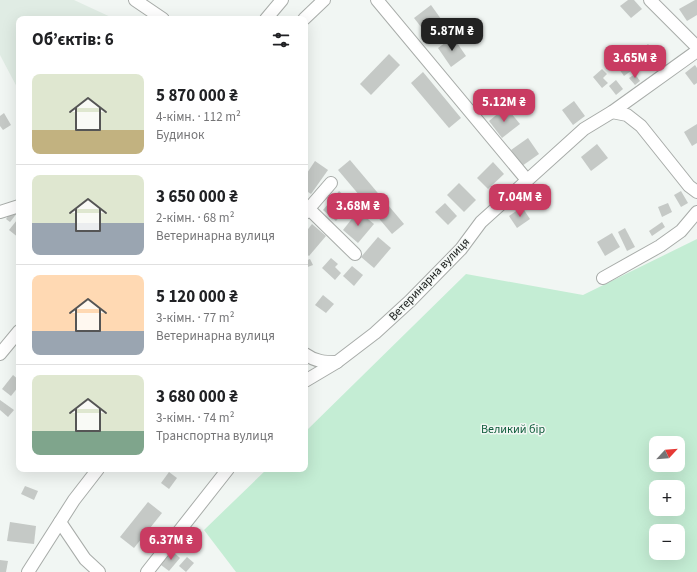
<!DOCTYPE html>
<html lang="uk">
<meta charset="utf-8">
<style>
body{margin:0;font-family:"Source Sans 3",sans-serif;background:#f6f6f6;color:#202124;height:100vh;display:flex;flex-direction:column;font-size:15px;white-space:nowrap}
*{box-sizing:border-box;margin:0}
p{font-size:13px;color:#757577}
.icon{flex:none;width:22px;height:22px;fill:none;stroke:currentColor;stroke-width:2;stroke-linecap:round;stroke-linejoin:round}
.map{position:relative;flex:1;overflow:hidden}
.sheet{position:absolute;left:16px;top:16px;width:292px;height:456px;display:flex;flex-direction:column;background:#fff;border-radius:8px;box-shadow:0 4px 16px #0002}
.sheet>*{flex:none}
.needle{width:26px;rotate:64deg}
.buttons{position:absolute;left:649px;top:436px;display:grid;gap:8px}
.buttons a{display:grid;place-items:center;width:36px;height:36px;border-radius:8px;background:#fff;box-shadow:0 4px 16px #0002;font-size:20px}
.price{position:absolute;translate:-50% -34px;padding:0 9px;border-radius:8px;background:#c93b62;color:#fff;font-size:13px;line-height:26px;filter:drop-shadow(0 1px 2px #0008)}
.price::after{content:'';position:absolute;left:50%;top:24px;width:12px;height:9px;margin-left:-6px;background:inherit;clip-path:polygon(0 0,100% 0,50% 100%)}
.price.selected{background:#222;color:#fff}
ul{padding:0;list-style:none}
li{display:flex;align-items:center;gap:12px;height:100px;padding:0 16px}
li+li{border-top:1px solid #e0e0e0}
li span{display:grid;place-items:center;flex:none;width:112px;height:80px;border-radius:8px;color:#555}
li>.icon{margin-inline-start:auto}
span .icon{width:48px;height:48px;fill:#fffc;stroke-width:1}
li b{font-size:17px}
h2{display:flex;justify-content:space-between;align-items:center;height:48px;padding:0 16px;font-size:17px}
.map>svg:first-child{display:block}
.built{fill:#e0ece4}
.green{fill:#c4edd4;fill-rule:evenodd}
.building{fill:#c5c9c6}
.lines{fill:none;stroke-linecap:round;stroke-linejoin:round}
.minor-casing{stroke:#a8aca9;stroke-width:14}
.minor{stroke:#fff;stroke-width:12}
.labels{text-anchor:middle;stroke-width:3;stroke-linejoin:round;paint-order:stroke}
.street-label{font-size:12px;fill:#171918;stroke:#f1f6f3}
.park-label{font-size:12px;fill:#0f5c3b;stroke:#f1f6f3}
</style>
<div class="map">
<svg width="697" height="572" viewBox="0 0 697 572">
<rect width="100%" height="100%" fill="#f1f6f3"/>
<!-- built -->
<polygon class="built" points="0,0 74,0 115,19 19,19 19,91 0,55"/>
<!-- green -->
<path class="green" d="M697,239V572H236L204,530L267,469H305V432L466,274L583,295ZM656,443H678V465H656ZM656,487H678V509H656ZM656,531H678V553H656Z"/>
<!-- building -->
<g class="building">
<polygon points="628,0 634,0 642,9 631,18 620,6"/>
<polygon points="695,0 697,0 697,15 687,21 679,9"/>
<polygon points="431,5 441,19 425,32 414,18"/>
<polygon points="453,37 466,56 451,67 438,48"/>
<polygon points="648,44 656,53 649,59 641,50"/>
<polygon points="389,54 400,65 371,95 360,84"/>
<polygon points="628,58 635,68 624,76 617,66"/>
<polygon points="695,65 697,68 697,83 694,85 685,73"/>
<polygon points="602,69 607,74 603,78 608,83 602,88 593,77"/>
<polygon points="423,72 461,118 449,128 411,83"/>
<polygon points="635,74 640,81 635,85 629,78"/>
<polygon points="616,80 623,89 616,95 609,86"/>
<polygon points="574,101 585,116 573,125 562,110"/>
<polygon points="506,107 520,124 502,138 489,121"/>
<polygon points="4,113 11,125 3,130 0,126 0,116"/>
<polygon points="697,124 697,143 692,146 684,132"/>
<polygon points="528,138 539,154 522,166 511,150"/>
<polygon points="597,144 608,158 591,171 581,157"/>
<polygon points="350,160 404,224 392,234 338,170"/>
<polygon points="315,161 328,170 311,194 305,190 305,176"/>
<polygon points="493,162 504,174 488,189 477,178"/>
<polygon points="459,183 476,200 464,212 447,195"/>
<polygon points="339,191 352,202 336,221 323,210"/>
<polygon points="681,191 688,203 681,207 674,195"/>
<polygon points="445,203 457,216 448,225 435,212"/>
<polygon points="668,203 672,212 662,217 658,207"/>
<polygon points="522,207 530,219 517,228 509,216"/>
<polygon points="14,208 18,212 10,222 6,219"/>
<polygon points="358,211 374,224 358,243 343,230"/>
<polygon points="17,220 19,221 19,238 9,230"/>
<polygon points="662,222 665,227 652,236 649,231"/>
<polygon points="312,224 326,236 309,256 305,253 305,233"/>
<polygon points="625,228 635,247 627,251 618,232"/>
<polygon points="612,233 620,247 605,256 597,242"/>
<polygon points="378,237 391,248 374,268 361,257"/>
<polygon points="331,258 338,264 335,267 341,273 335,280 322,268"/>
<polygon points="310,259 313,265 305,268 305,261"/>
<polygon points="352,266 363,275 354,286 343,276"/>
<polygon points="323,295 334,304 326,313 315,305"/>
<polygon points="13,375 19,380 19,386 11,396 2,389"/>
<polygon points="0,400 14,410 8,417 0,410"/>
<polygon points="169,472 177,478 169,489 161,483"/>
<polygon points="25,486 38,491 34,500 21,494"/>
<polygon points="148,502 162,513 134,548 120,537"/>
<polygon points="10,522 36,526 34,544 7,541"/>
<polygon points="172,551 180,558 169,571 161,565"/>
<polygon points="187,557 194,563 186,572 179,566"/>
<polygon points="0,560 8,561 6,572 0,572"/>
</g>
<g class="lines">
<!-- minor casing -->
<g class="minor-casing">
<g id="minor">
<polyline points="135,0 163,19"/>
<polyline points="377,0 527,180"/>
<polyline points="650,0 697,47"/>
<polyline points="266,19 282,0"/>
<polyline points="304,19 324,0"/>
<polyline points="612,112 627,115 641,126 689,186 697,192"/>
<polyline points="309,209 355,254"/>
<polyline points="0,212 19,206"/>
<polyline points="305,213 331,183"/>
<polyline points="603,278 660,246 681,231 697,212"/>
<polyline points="0,354 19,331"/>
<path d="M305,354C316,362 325,362 337,362"/>
<polyline points="305,381 337,362 375,333 410,301 461,249 481,222 584,129 612,112 697,51"/>
<polyline points="60,522 85,559 99,572"/>
<polyline points="28,572 74,500 98,469"/>
<polyline points="147,572 228,469"/>
</g>
</g>
<!-- minor -->
<use href="#minor" class="minor"/>
</g>
<g class="labels">
<!-- street labels -->
<g class="street-label">
<text transform="translate(429 279) rotate(-46)" y="4">Ветеринарна вулиця</text>
</g>
<!-- park labels -->
<g class="park-label">
<text x="513" y="433">Великий бір</text>
</g>
</g>
</svg>
<div class="buttons">
<a><svg class="needle" viewBox="-14 -14 28 28"><path d="M0-13l5 13h-10z" fill="#e53935"/><path d="M0 13l5-13h-10z" fill="#757577"/></svg></a>
<a>+</a>
<a>−</a>
</div>
<b class="price selected" style="left:452px;top:52px">5.87M ₴</b>
<b class="price" style="left:635px;top:79px">3.65M ₴</b>
<b class="price" style="left:504px;top:123px">5.12M ₴</b>
<b class="price" style="left:520px;top:218px">7.04M ₴</b>
<b class="price" style="left:358px;top:227px">3.68M ₴</b>
<b class="price" style="left:171px;top:561px">6.37M ₴</b>
<section class="sheet">
<h2>Об’єктів: 6<svg class="icon" aria-label="filters" viewBox="0 0 24 24"><path d="M4 7h16M4 17h16"/><circle cx="9" cy="7" r="2"/><circle cx="15" cy="17" r="2"/></svg></h2>
<ul>
<li><span style="background:linear-gradient(#dfe7d0 70%,#c2b280 0)"><svg class="icon" aria-label="home" viewBox="0 0 24 24"><path d="M3 11l9-7 9 7M6 9v11h12V9"/></svg></span><div><b>5 870 000 ₴</b><p>4-кімн. · 112 m²</p><p>Будинок</p></div></li>
<li><span style="background:linear-gradient(#dfe7d0 60%,#9aa5b1 0)"><svg class="icon" aria-label="home" viewBox="0 0 24 24"><path d="M3 11l9-7 9 7M6 9v11h12V9"/></svg></span><div><b>3 650 000 ₴</b><p>2-кімн. · 68 m²</p><p>Ветеринарна вулиця</p></div></li>
<li><span style="background:linear-gradient(#ffd9b3 70%,#9aa5b1 0)"><svg class="icon" aria-label="home" viewBox="0 0 24 24"><path d="M3 11l9-7 9 7M6 9v11h12V9"/></svg></span><div><b>5 120 000 ₴</b><p>3-кімн. · 77 m²</p><p>Ветеринарна вулиця</p></div></li>
<li><span style="background:linear-gradient(#dfe7d0 70%,#7fa58c 0)"><svg class="icon" aria-label="home" viewBox="0 0 24 24"><path d="M3 11l9-7 9 7M6 9v11h12V9"/></svg></span><div><b>3 680 000 ₴</b><p>3-кімн. · 74 m²</p><p>Транспортна вулиця</p></div></li>
</ul>
</section>
</div>
